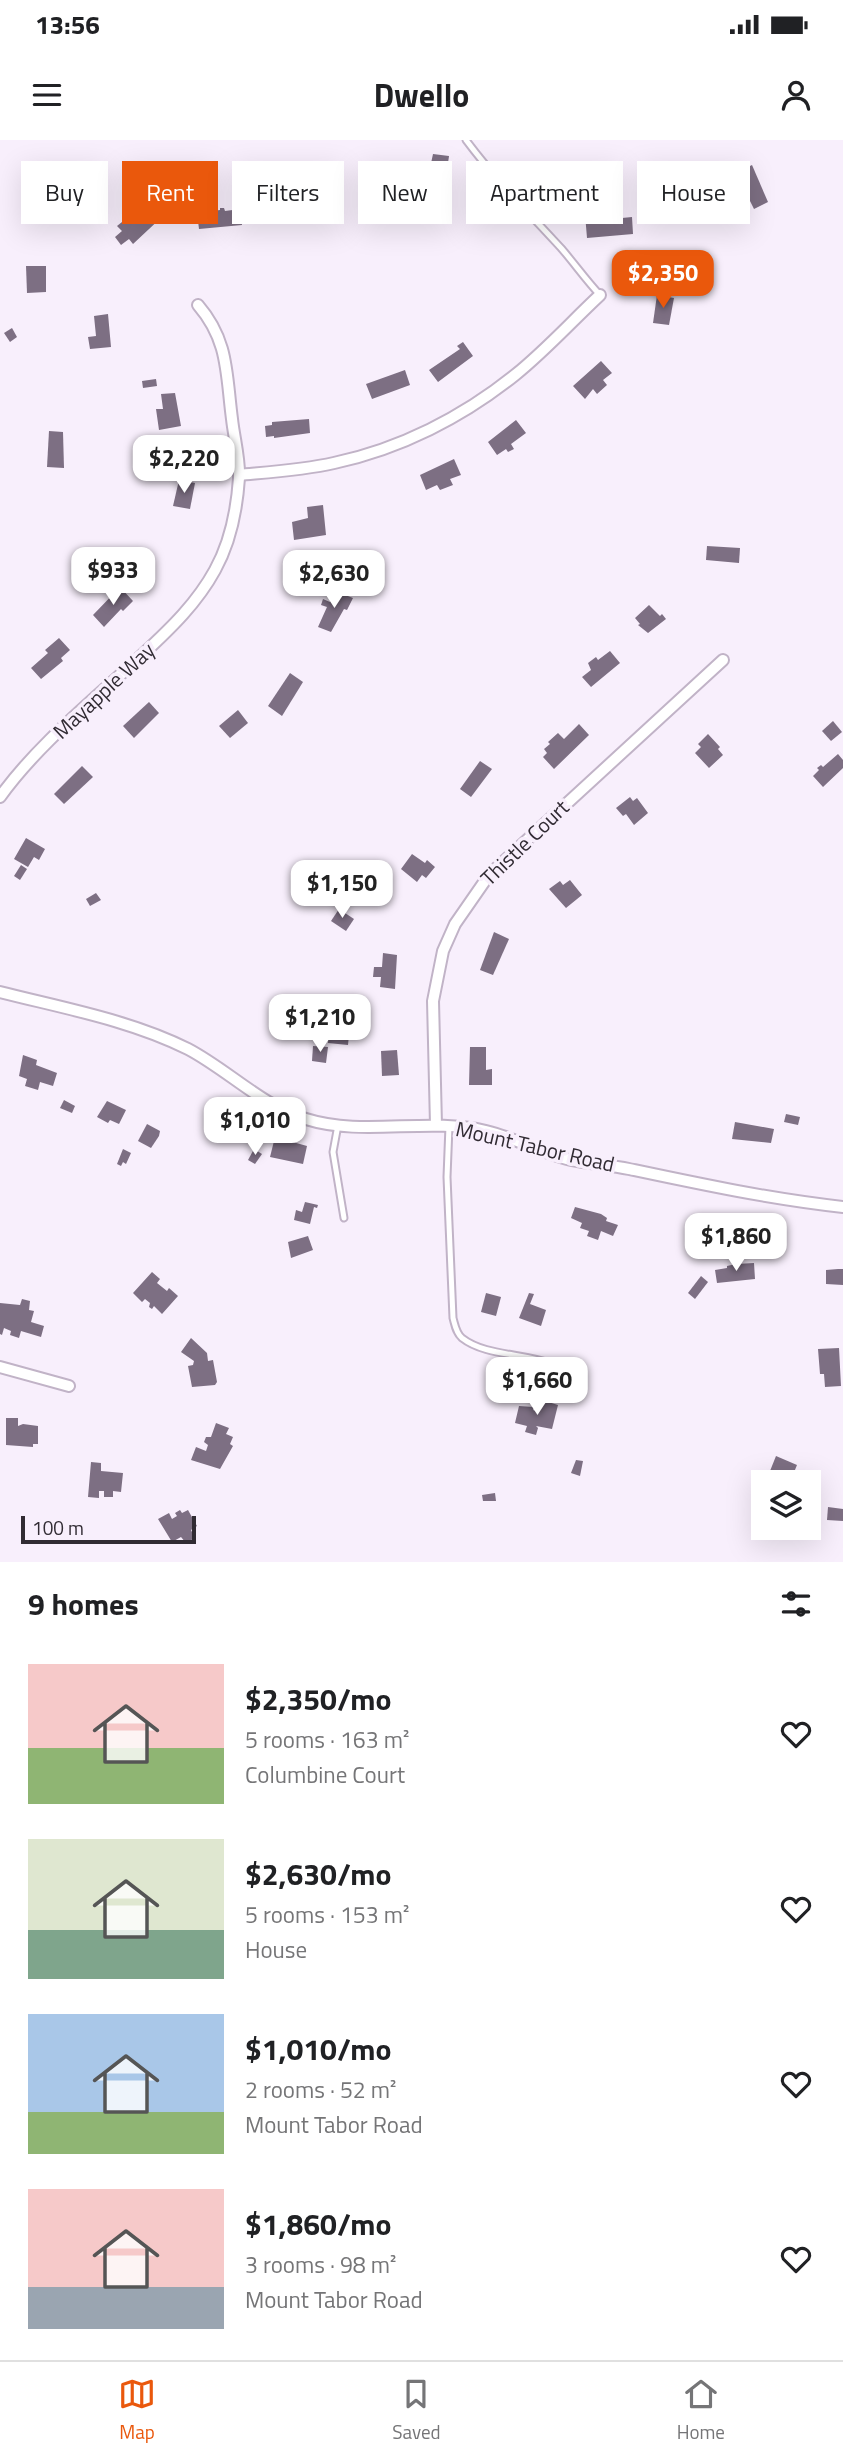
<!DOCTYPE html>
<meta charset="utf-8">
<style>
body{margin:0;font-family:"Titillium Web",sans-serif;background:#f6f6f6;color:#202124;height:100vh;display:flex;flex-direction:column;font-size:26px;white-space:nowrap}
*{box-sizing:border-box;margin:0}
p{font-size:23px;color:#757577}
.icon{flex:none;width:38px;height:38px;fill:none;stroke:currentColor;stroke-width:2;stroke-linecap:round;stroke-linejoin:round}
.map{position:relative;height:1422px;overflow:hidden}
.sheet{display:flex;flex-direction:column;background:#fff;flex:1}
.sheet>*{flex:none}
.banner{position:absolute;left:21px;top:21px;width:802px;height:63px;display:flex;gap:14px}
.buttons{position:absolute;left:751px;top:1330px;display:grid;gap:14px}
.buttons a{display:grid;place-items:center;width:70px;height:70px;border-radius:0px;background:#fff;box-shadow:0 7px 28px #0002;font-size:35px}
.scale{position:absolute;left:21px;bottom:18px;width:175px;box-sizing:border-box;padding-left:7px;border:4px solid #312b33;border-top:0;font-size:19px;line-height:24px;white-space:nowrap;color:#312b33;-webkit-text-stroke:5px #f8effc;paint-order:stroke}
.price{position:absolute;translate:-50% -60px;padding:0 16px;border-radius:14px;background:#fff;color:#222;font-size:23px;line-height:46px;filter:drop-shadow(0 2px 4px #0008)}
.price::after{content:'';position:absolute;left:50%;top:42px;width:21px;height:16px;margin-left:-10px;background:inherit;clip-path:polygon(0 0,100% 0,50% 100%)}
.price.selected{background:#ea580c;color:#fff}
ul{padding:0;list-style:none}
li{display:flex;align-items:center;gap:21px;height:175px;padding:0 28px}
li span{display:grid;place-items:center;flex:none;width:196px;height:140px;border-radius:0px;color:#555}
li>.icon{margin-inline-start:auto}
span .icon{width:84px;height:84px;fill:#fffc;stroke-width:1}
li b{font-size:30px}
h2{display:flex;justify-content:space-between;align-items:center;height:84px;padding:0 28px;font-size:30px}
.pill{padding:0 24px;border-radius:0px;background:#fff;box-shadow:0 7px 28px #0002;font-size:24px;line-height:63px}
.pill.selected{background:#ea580c;color:#fff}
.status{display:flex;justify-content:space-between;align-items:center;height:49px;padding:0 35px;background:#fff;direction:ltr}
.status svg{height:19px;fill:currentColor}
header{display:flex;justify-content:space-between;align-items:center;height:91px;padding:0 28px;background:#fff;font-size:32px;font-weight:700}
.dock{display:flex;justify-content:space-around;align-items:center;height:98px;border-top:2px solid #e0e0e0;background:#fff;font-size:19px;color:#757577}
.dock a{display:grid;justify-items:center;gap:4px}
.dock .selected{color:#ea580c}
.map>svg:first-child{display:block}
.building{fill:#7d6f83}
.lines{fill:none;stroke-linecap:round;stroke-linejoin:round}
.lane-casing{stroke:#c1b3c7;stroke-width:9}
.street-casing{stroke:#c1b3c7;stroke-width:14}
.lane{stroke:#fff;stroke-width:5}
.street{stroke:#fff;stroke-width:10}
.labels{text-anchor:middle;stroke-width:7;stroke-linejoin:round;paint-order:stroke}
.street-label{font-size:21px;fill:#312b33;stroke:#f8effc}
</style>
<div class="status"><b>13:56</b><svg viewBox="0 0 49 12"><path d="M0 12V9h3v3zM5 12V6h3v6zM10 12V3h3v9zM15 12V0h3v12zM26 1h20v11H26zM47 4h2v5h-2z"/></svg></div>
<header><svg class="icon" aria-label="menu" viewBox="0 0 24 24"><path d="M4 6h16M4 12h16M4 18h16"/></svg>Dwello<svg class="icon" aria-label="person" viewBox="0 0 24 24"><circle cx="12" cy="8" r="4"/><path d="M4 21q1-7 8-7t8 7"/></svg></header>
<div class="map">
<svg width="843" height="1422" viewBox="0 0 843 1422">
<rect width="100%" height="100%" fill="#f8effc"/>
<!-- building -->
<g class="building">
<polygon points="433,14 449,16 443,59 424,56"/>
<polygon points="752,25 768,62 754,69 736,33"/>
<polygon points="414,53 423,58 420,66 410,62"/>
<polygon points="154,64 164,75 133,104 129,99 121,105 115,97 122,91 117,86 127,78 132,83"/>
<polygon points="220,68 224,68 225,71 240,69 242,85 199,89 197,73 220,70"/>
<polygon points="612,73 612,79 632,77 633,94 587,98 585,74"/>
<polygon points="26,126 46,126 46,152 27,153"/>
<polygon points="657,155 674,158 669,185 653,183"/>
<polygon points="108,174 111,207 90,209 88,197 96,196 94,176"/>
<polygon points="12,188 17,197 10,202 4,193"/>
<polygon points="463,202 473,216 438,242 429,230 460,209 457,206"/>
<polygon points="601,221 612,233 603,240 607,245 597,254 593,249 585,259 573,246"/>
<polygon points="405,230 410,245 372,259 366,244"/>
<polygon points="156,239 157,246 143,248 142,241"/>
<polygon points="175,253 181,286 159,290 156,269 163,269 161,254"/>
<polygon points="309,279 310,293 274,298 274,296 266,297 265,286 272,285 272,282"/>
<polygon points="516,280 526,293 511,304 514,309 508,312 506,309 497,315 488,302"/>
<polygon points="49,291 63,292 64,328 47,327"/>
<polygon points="454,319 461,335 450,339 453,345 440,350 437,345 426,350 420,335"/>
<polygon points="179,340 195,343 190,369 173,366"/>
<polygon points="323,365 326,395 294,400 292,382 308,378 307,367"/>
<polygon points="707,406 740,408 739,423 706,420"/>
<polygon points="120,447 133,461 123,471 121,469 104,487 93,475"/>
<polygon points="335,451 353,458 347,470 344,469 331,492 318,487 327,467 321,465 323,459 330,462"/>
<polygon points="649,465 660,476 662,474 666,479 648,493 638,485 640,484 635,478"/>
<polygon points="59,498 70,510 61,518 63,521 41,539 31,528 48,513 45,510"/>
<polygon points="610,511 620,523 591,547 582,537 591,530 588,523 596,517 598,520"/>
<polygon points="290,533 303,542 282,576 268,566"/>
<polygon points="149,562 159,573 134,598 123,586"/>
<polygon points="238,570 248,583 230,598 219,586"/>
<polygon points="833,581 842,592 831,601 822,591"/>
<polygon points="579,584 589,595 554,629 543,617 547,613 544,609 550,604 548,602 558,593 564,599"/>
<polygon points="708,594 720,607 718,609 723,615 709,628 695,613 701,607 698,604"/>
<polygon points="838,614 843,620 843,628 823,647 813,636 819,630 817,628 821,625 823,627"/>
<polygon points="480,621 492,629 471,657 460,649"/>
<polygon points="82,626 93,637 64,664 54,654"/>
<polygon points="630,657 633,661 637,658 648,673 634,685 626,674 623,676 616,668"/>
<polygon points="26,698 45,709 39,720 34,717 28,727 14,719"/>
<polygon points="412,714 425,723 427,720 435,727 426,738 422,735 417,742 401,729"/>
<polygon points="21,725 27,729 20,740 14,736"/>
<polygon points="570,740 582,755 566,768 549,749 560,741 563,745"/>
<polygon points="96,753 101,760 90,766 86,759"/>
<polygon points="339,769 354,779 346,791 331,781"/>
<polygon points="494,792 509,799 493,835 480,830"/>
<polygon points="383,813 397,815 395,849 380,847 381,837 373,837 374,827 382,827"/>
<polygon points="329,883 350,885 348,905 328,903"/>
<polygon points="313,906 328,907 326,923 312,921"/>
<polygon points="470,907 486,907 486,930 492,929 492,945 469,945"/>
<polygon points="397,910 399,935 382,936 381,911"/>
<polygon points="23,915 37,920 36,925 57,933 53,946 40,942 38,950 25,946 27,939 19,936"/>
<polygon points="64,960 75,966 72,973 60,968"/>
<polygon points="107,961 126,970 119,984 110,980 108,983 97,977"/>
<polygon points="786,974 800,977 798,985 784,982"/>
<polygon points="735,982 774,989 771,1003 732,999"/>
<polygon points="147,984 160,991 159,996 151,1008 138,1001"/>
<polygon points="275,997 307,1006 303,1024 270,1017"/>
<polygon points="123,1009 131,1013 126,1024 123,1022 121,1026 117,1024"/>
<polygon points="254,1009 262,1014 255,1024 248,1020"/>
<polygon points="305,1062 318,1065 317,1068 314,1067 310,1084 294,1080 296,1070 302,1072"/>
<polygon points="575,1067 601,1074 607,1078 606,1081 618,1085 613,1096 601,1091 598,1100 587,1096 589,1091 580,1088 582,1083 571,1078"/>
<polygon points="308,1096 313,1110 291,1118 288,1102"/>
<polygon points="754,1123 755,1139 717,1143 715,1130 727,1128 727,1126 736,1124"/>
<polygon points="838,1129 843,1129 843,1145 826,1144 826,1130"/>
<polygon points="152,1132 160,1139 157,1143 167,1151 169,1148 178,1156 162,1174 154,1166 152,1169 149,1167 150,1163 145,1159 142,1162 133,1153"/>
<polygon points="701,1136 708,1142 695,1159 688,1153"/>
<polygon points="486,1153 501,1157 496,1176 481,1172"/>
<polygon points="529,1153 534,1154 530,1164 546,1170 541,1186 519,1178"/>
<polygon points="22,1159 30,1161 29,1170 34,1171 31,1182 44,1186 41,1197 21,1191 19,1198 10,1195 11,1191 4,1188 2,1195 0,1194 0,1163 20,1165"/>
<polygon points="191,1198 207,1213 208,1221 213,1220 217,1242 215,1245 192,1247 188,1226 193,1225 194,1221 181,1212"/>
<polygon points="839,1208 841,1246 825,1247 824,1234 820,1234 818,1209"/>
<polygon points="542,1260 558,1265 552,1289 536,1286 538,1288 536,1295 525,1292 527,1286 515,1283 519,1266 534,1267 533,1270 539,1272"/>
<polygon points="6,1278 18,1278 18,1286 23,1284 38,1286 38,1304 33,1304 33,1307 6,1305"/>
<polygon points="216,1283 229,1288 226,1294 233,1297 230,1304 233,1306 220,1329 191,1320 196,1307 206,1311 208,1305 204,1302 206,1297 211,1297"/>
<polygon points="776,1316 797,1325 790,1342 782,1342 768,1336"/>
<polygon points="576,1320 583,1321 580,1336 571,1333"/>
<polygon points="91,1322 101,1323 101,1331 123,1333 121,1352 113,1351 113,1357 104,1357 104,1351 99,1351 99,1358 88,1357"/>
<polygon points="495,1353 496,1361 483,1361 482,1355"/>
<polygon points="828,1367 843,1369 843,1381 827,1380"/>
<polygon points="180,1370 182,1373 188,1370 197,1386 191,1390 195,1398 186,1403 181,1397 172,1402 158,1379 169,1373 172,1379 177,1376 175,1373"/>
</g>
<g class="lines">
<!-- lane casing -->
<g class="lane-casing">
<g id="lane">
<path d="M466,0C495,39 528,72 561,108C574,123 586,140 600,155"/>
<polyline points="338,985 333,1012 344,1078"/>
<path d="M449,986L447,1037L453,1178C455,1185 456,1193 462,1198C495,1224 560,1206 580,1249"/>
</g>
</g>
<!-- street casing -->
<g class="street-casing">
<g id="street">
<path d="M239,335C271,332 303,330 334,323C400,309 463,277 515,235C545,211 572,181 600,155"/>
<path d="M0,657C38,604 95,559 143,514C171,488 197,463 215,430C230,403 237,368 239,338C240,319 234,298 232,279C226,234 229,201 198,165"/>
<path d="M0,852C63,868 130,880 188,909C228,930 262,966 306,979C363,997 427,977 486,991C515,998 542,1013 571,1020C590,1024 610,1025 629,1029C700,1044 770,1059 843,1067"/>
<polyline points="436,985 433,861 443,811 455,784 489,735 723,520"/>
<polyline points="0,1227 69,1246"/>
</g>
</g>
<!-- lane -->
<use href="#lane" class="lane"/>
<!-- street -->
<use href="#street" class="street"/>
</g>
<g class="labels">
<!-- street labels -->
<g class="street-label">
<text transform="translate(104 551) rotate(-43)" y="7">Mayapple Way</text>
<text transform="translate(525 703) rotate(-44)" y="7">Thistle Court</text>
<text transform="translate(535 1007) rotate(13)" y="7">Mount Tabor Road</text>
</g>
</g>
</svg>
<div class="buttons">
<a><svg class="icon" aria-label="layers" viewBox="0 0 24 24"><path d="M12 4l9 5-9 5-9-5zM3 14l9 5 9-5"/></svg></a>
</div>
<div class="scale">100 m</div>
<b class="price selected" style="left:663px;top:170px">$2,350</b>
<b class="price" style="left:184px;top:355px">$2,220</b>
<b class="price" style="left:113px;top:467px">$933</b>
<b class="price" style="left:334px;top:470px">$2,630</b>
<b class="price" style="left:342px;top:780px">$1,150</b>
<b class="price" style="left:320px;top:914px">$1,210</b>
<b class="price" style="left:255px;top:1017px">$1,010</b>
<b class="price" style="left:736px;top:1133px">$1,860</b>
<b class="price" style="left:537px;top:1277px">$1,660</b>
<div class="banner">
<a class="pill">Buy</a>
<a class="pill selected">Rent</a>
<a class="pill">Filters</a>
<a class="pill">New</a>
<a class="pill">Apartment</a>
<a class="pill">House</a>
</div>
</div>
<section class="sheet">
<h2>9 homes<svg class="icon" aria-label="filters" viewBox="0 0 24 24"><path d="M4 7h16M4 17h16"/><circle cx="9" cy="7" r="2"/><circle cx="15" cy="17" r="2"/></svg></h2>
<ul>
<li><span style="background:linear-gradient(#f6c9c9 60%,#8fb573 0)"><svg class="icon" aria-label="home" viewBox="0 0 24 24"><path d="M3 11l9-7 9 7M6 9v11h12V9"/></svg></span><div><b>$2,350/mo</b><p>5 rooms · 163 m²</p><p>Columbine Court</p></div><svg class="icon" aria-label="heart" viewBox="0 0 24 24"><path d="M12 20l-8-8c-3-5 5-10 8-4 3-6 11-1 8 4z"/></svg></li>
<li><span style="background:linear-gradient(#dfe7d0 65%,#7fa58c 0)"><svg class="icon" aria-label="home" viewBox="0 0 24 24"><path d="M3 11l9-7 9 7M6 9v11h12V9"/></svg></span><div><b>$2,630/mo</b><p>5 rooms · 153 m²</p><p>House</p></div><svg class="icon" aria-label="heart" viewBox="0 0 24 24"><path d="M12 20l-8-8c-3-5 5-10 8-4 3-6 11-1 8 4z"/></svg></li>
<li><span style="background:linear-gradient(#a9c7e8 70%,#8fb573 0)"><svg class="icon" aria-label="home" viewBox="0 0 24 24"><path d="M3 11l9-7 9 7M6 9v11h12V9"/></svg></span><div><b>$1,010/mo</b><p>2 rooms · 52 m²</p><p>Mount Tabor Road</p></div><svg class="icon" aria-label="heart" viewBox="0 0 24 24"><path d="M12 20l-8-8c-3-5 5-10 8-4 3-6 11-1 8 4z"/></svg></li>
<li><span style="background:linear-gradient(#f6c9c9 70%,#9aa5b1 0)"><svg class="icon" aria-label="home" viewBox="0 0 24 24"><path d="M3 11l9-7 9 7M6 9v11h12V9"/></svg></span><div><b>$1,860/mo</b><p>3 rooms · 98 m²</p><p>Mount Tabor Road</p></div><svg class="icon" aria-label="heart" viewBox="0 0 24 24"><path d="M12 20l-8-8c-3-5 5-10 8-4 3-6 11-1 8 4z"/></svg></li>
</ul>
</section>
<nav class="dock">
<a class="selected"><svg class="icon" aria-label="map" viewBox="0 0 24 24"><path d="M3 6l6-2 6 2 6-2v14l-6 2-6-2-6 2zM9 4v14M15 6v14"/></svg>Map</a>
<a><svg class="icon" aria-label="saved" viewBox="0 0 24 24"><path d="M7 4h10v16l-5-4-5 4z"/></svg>Saved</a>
<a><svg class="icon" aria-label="home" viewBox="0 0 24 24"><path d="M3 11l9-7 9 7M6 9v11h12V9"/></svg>Home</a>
</nav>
